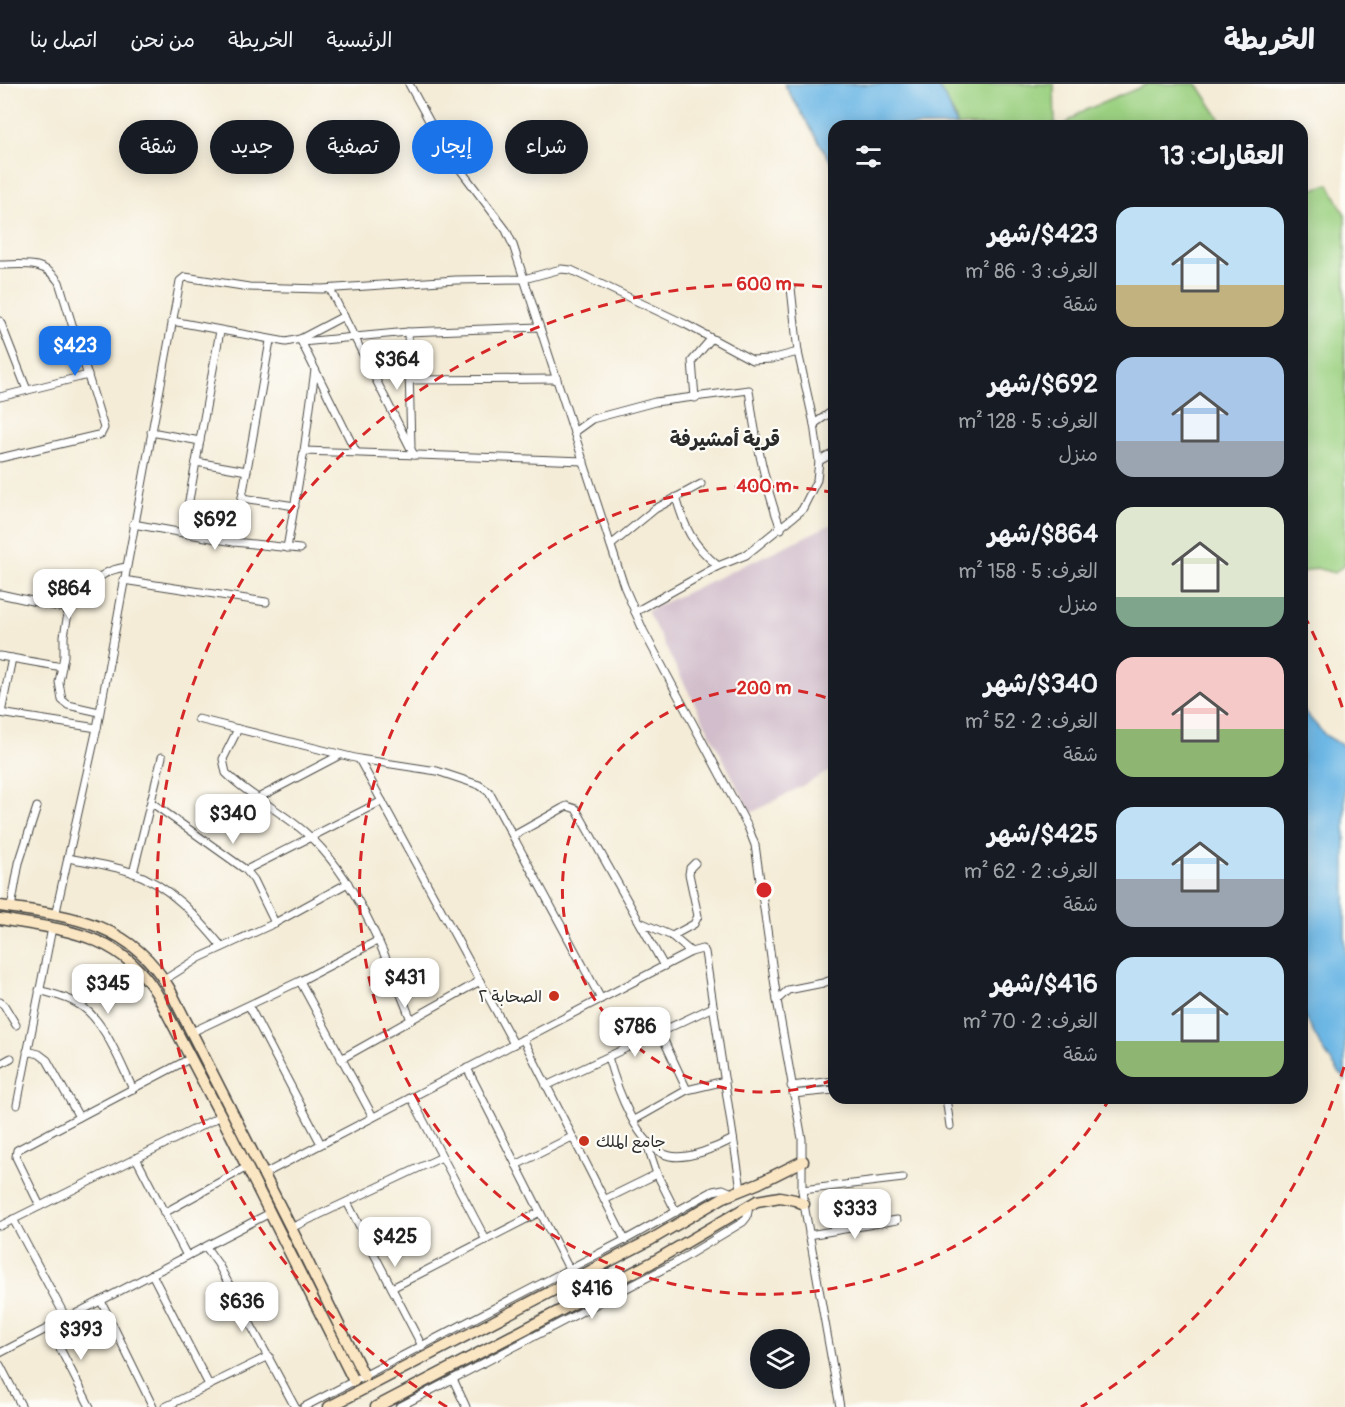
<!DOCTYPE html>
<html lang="ar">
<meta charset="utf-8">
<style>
body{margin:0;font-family:Pangolin,"Playpen Sans Arabic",sans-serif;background:#20242c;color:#f1f3f6;direction:rtl;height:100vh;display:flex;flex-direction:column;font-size:22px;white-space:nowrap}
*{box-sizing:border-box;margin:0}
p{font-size:20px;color:#9ea1a6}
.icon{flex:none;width:33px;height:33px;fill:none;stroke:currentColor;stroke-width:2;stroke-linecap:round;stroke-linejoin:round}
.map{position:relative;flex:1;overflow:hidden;direction:ltr}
.drawer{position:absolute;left:828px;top:36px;width:480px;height:984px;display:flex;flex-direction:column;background:#171b24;border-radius:18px;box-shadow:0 3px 15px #0003;direction:rtl}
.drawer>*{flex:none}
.hud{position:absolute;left:18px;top:36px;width:570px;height:54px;direction:rtl;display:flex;gap:12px}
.tools{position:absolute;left:750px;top:1245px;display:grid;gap:12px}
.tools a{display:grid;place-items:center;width:60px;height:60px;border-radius:50%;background:#171b24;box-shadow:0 3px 15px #0003;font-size:30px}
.price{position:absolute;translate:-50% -51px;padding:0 14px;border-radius:12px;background:#fff;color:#222;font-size:20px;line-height:39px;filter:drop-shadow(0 2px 3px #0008)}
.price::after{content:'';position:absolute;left:50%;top:36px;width:18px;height:14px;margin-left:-9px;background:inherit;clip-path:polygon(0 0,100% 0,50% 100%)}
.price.on{background:#1a73e8;color:#fff}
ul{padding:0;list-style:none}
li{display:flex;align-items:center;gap:18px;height:150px;padding:0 24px}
li span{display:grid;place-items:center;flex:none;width:168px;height:120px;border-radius:18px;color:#555}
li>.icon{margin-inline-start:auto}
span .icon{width:72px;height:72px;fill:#fffc;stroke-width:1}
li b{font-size:26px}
h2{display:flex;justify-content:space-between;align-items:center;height:72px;padding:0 24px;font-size:26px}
.chip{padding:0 21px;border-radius:27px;background:#171b24;box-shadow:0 3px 15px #0003;font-size:21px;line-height:54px}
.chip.on{background:#1a73e8;color:#fff}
header{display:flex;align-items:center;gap:36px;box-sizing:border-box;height:84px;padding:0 30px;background:#171b24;border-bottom:2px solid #363941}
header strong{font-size:28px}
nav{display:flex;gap:33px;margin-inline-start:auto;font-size:21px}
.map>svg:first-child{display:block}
.industrial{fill:#d1bdcb}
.green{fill:#9cd182;stroke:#647e56;stroke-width:1.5}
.water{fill:#6db7e5;stroke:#4c7188;stroke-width:1.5}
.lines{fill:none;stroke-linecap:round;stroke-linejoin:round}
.street-casing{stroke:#494845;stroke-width:9}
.secondary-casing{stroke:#494845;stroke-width:13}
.street{stroke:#fff;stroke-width:7}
.secondary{stroke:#fbe6c3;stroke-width:10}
.ring{fill:none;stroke:#d62828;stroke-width:3;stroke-dasharray:10 8}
.poi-dot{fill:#c8321e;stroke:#fdfcf7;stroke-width:2}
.labels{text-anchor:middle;stroke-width:4.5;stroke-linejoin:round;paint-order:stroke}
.poi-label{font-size:16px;fill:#2b2b2b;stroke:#fdfcf7;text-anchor:end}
.quarter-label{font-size:20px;font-weight:bold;fill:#2b2b2b;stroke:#fdfcf7}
.centre{fill:#d62828;stroke:#fdfcf7;stroke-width:3}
.ring-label{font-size:18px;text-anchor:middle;font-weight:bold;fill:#d62828;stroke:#fdfcf7;stroke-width:4.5;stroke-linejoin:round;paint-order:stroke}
</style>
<header>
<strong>الخريطة</strong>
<nav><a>الرئيسية</a><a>الخريطة</a><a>من نحن</a><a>اتصل بنا</a></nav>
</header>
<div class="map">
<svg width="1345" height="1323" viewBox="0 0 1345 1323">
<rect width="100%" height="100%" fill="#fdfcf7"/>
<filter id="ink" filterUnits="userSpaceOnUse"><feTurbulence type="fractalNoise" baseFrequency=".0167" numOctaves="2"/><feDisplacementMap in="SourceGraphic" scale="12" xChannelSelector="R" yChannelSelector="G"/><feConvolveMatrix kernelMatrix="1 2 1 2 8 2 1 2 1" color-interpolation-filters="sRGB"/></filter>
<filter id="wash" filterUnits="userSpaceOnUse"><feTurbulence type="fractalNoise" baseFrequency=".008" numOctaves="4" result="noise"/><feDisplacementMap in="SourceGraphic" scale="24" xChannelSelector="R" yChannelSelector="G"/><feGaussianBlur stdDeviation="1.35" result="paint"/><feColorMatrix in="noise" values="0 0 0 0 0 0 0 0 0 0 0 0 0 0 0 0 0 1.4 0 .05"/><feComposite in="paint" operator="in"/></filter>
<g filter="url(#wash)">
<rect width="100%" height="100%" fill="#f4ecd7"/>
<!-- industrial -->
<polygon class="industrial" points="834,439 834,685 751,729 647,527"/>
<!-- green -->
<g class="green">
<polygon points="937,0 1054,0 1055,42 957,42 955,32"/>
<polygon points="1148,0 1197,0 1225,42 1063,42 1081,28"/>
<polygon points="1329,100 1345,131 1345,481 1334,489 1316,484 1302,489 1302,109"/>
</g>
<!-- water -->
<g class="water">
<polygon points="784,0 937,0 949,21 957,42 834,42 834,83"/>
<path d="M1302,625L1325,651L1345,663V996C1327,974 1313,951 1302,925Z"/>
</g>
</g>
<g filter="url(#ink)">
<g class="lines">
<!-- street casing -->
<g class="street-casing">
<g id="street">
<polyline points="409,0 444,64 506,146 513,161 624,502 643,546 748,743 755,761 777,916"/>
<path d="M0,181C24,181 44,176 59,198L104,344L101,350L98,351L0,374"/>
<polyline points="791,204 798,268"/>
<polyline points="330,205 414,371"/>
<polyline points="0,237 27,306"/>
<polyline points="172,237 286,258 300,255 344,232"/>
<polyline points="408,248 411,362"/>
<polyline points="300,255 356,368"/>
<polyline points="302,258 408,248 539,243"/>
<polyline points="409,296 557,295"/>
<polyline points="0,313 88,291"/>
<polyline points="695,314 692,277 711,255"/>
<polyline points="814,340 834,326"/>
<polyline points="151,348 200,357"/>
<path d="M574,348L592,335L655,318L749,306C755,354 764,399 781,445"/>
<polyline points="304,367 584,377"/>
<polyline points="819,377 834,369"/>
<polyline points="196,378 247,387"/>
<path d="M676,413C685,445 692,460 718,482"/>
<polyline points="242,414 295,422"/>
<polyline points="133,440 234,458 300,465"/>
<polyline points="183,449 220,247"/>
<polyline points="234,458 270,257"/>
<polyline points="611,461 655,425 701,400"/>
<polyline points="287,464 304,367 315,286"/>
<polyline points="123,496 266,518"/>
<path d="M0,510L64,524H69C94,508 90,488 126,483"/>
<polyline points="69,524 64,552 64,572 59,598 62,616 68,621 99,628"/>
<polyline points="0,572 62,583"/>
<polyline points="0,629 97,644"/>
<polyline points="1,629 12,574"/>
<polyline points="198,635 359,675 437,687 479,701 489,708 601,915"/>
<path d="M238,645L223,675L226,689C250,713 282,727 307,750C357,794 387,875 411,936"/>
<polyline points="359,675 514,960"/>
<polyline points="258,714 340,671"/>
<polyline points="152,719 246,786 254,796 275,839"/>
<polyline points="513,752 563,724 567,722 576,725 664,882"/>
<path d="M68,774C88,778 110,781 131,788C170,801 197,833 222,863"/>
<polyline points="246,786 382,717"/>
<polyline points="133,789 162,673"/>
<polyline points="11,824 19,779 37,723"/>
<polyline points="55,832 97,644 180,197 185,193 249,203 322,205 456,196 524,195 561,185 571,186 685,240 752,276 771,275 798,268 814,340 819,377 817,396 802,426 746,471 718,482 635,528"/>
<polyline points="640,838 672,852 691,868"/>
<polyline points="672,852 694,840 698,832 689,790 690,784 695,779"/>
<polyline points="834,895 823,899 788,906 777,916 802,1055 802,1106 804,1120 840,1323"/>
<polyline points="164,896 199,874 275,839 348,799"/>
<polyline points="300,897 373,1033"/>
<path d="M39,906C52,910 67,913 78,920C104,934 120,979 133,1005"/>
<polyline points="0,918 4,921 16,941"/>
<polyline points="249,922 321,1060"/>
<polyline points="192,948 300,897 377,857"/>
<polyline points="660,948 687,1006"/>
<polyline points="523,955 625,1156"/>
<polyline points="27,967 39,970 47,976 79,1033"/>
<path d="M608,973C616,1001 637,1065 670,1072C688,1076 718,1063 733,1055"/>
<polyline points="341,975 480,897"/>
<polyline points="0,980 11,974"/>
<polyline points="467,984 569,1185"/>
<polyline points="546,1002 713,923"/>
<polyline points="791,1002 834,997"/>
<polyline points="793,1010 834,1006"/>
<polyline points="411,1013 486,1156"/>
<polyline points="946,1014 950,1042"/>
<polyline points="17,1021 52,844"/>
<polyline points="634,1036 687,1006 725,997"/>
<polyline points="136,1074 187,1172"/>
<polyline points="516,1081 572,1053"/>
<polyline points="264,1090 691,868 702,865 705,868 741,1105"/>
<polyline points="657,1090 676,1128"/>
<polyline points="802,1106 903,1094"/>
<polyline points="604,1116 657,1090 646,1057"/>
<polyline points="347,1118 422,1262"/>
<polyline points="40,1122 16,1073 17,1066 191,974"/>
<polyline points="164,1129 247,1083"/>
<polyline points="13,1135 66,1234"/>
<polyline points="0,1142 221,1032"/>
<polyline points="291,1144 442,1073"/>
<polyline points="809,1151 897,1136"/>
<polyline points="206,1163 218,1180 295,1323"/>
<polyline points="152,1190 209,1301"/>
<polyline points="392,1204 540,1128"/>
<polyline points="101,1217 153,1323"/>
<polyline points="49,1243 90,1323"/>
<polyline points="0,1269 270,1129"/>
<polyline points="0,1281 22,1323"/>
<polyline points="453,1295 466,1323"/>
<polyline points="165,1323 269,1272"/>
<polyline points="304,1323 625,1156 713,1107 723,1105 732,1109"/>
<polyline points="399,1323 675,1179 743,1138 747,1133 749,1122"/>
</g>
</g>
<!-- secondary casing -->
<g class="secondary-casing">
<g id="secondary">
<path d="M0,822C70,832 131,838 169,904L291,1144L364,1292"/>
<path d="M0,835C64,846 120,849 157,910L231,1051L354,1297"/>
<polyline points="329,1323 652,1155 724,1113 759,1099 803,1077"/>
<polyline points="376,1323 651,1179 757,1117 780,1113 795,1116 804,1120"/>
</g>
</g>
<!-- street -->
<use href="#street" class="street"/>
<!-- secondary -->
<use href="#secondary" class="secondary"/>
</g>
</g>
<!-- distance rings -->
<g class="ring">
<path d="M833 996A202 202 0 1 1 833 616"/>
<path d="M1110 1014A404 404 0 1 1 831 408"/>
<path d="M1344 983A606 606 0 0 1 1081 1323M447 1323A606 606 0 0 1 833 204M1304 531A606 606 0 0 1 1344 629"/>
</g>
<!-- markers -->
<g class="poi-dot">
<circle cx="554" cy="912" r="6"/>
<circle cx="584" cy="1057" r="6"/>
</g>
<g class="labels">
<!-- poi labels -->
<g class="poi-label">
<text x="542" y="918">الصحابة ٢</text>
<text x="596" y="1063" text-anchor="start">جامع الملك</text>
</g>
<!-- quarter labels -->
<g class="quarter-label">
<text x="725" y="362">قرية أمشيرفة</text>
</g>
</g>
<circle cx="764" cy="806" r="9" class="centre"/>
<g class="ring-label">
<text x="764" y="206">600 m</text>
<text x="764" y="408">400 m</text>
<text x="764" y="610">200 m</text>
</g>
</svg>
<div class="tools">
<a><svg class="icon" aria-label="layers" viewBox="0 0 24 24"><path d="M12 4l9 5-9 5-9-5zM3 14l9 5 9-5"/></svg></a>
</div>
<b class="price on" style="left:75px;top:293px">$423</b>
<b class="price" style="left:397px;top:307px">$364</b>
<b class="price" style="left:215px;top:467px">$692</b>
<b class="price" style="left:69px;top:536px">$864</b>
<b class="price" style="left:233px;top:761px">$340</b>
<b class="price" style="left:405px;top:925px">$431</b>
<b class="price" style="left:108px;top:931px">$345</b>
<b class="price" style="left:635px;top:974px">$786</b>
<b class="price" style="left:855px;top:1156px">$333</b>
<b class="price" style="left:395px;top:1184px">$425</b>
<b class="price" style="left:592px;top:1236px">$416</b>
<b class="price" style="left:242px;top:1249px">$636</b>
<b class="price" style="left:81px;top:1277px">$393</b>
<div class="hud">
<a class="chip">شراء</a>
<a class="chip on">إيجار</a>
<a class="chip">تصفية</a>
<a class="chip">جديد</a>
<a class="chip">شقة</a>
</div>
<section class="drawer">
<h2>العقارات: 13<svg class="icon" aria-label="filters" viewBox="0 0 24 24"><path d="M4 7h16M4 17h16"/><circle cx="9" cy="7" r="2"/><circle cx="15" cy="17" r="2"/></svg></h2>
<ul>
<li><span style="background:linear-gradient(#bfe0f5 65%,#c2b280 0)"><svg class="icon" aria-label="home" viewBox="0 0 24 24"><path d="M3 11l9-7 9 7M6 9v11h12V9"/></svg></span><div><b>$423/شهر</b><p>الغرف: 3 · 86 m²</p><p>شقة</p></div></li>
<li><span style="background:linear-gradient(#a9c7e8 70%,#9aa5b1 0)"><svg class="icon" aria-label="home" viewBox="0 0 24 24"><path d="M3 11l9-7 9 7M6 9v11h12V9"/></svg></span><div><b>$692/شهر</b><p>الغرف: 5 · 128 m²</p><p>منزل</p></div></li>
<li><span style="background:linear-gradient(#dfe7d0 75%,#7fa58c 0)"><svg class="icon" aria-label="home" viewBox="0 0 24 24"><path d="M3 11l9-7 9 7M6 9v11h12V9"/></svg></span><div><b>$864/شهر</b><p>الغرف: 5 · 158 m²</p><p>منزل</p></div></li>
<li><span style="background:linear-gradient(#f6c9c9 60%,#8fb573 0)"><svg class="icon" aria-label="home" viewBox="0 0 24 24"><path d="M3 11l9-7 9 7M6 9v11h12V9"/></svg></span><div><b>$340/شهر</b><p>الغرف: 2 · 52 m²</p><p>شقة</p></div></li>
<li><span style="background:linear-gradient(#bfe0f5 60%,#9aa5b1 0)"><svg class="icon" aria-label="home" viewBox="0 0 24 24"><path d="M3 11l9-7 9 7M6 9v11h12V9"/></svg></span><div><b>$425/شهر</b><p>الغرف: 2 · 62 m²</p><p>شقة</p></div></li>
<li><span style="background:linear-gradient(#bfe0f5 70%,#8fb573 0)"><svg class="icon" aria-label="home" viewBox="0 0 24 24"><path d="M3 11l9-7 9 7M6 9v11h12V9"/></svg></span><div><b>$416/شهر</b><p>الغرف: 2 · 70 m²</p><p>شقة</p></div></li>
</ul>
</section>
</div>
